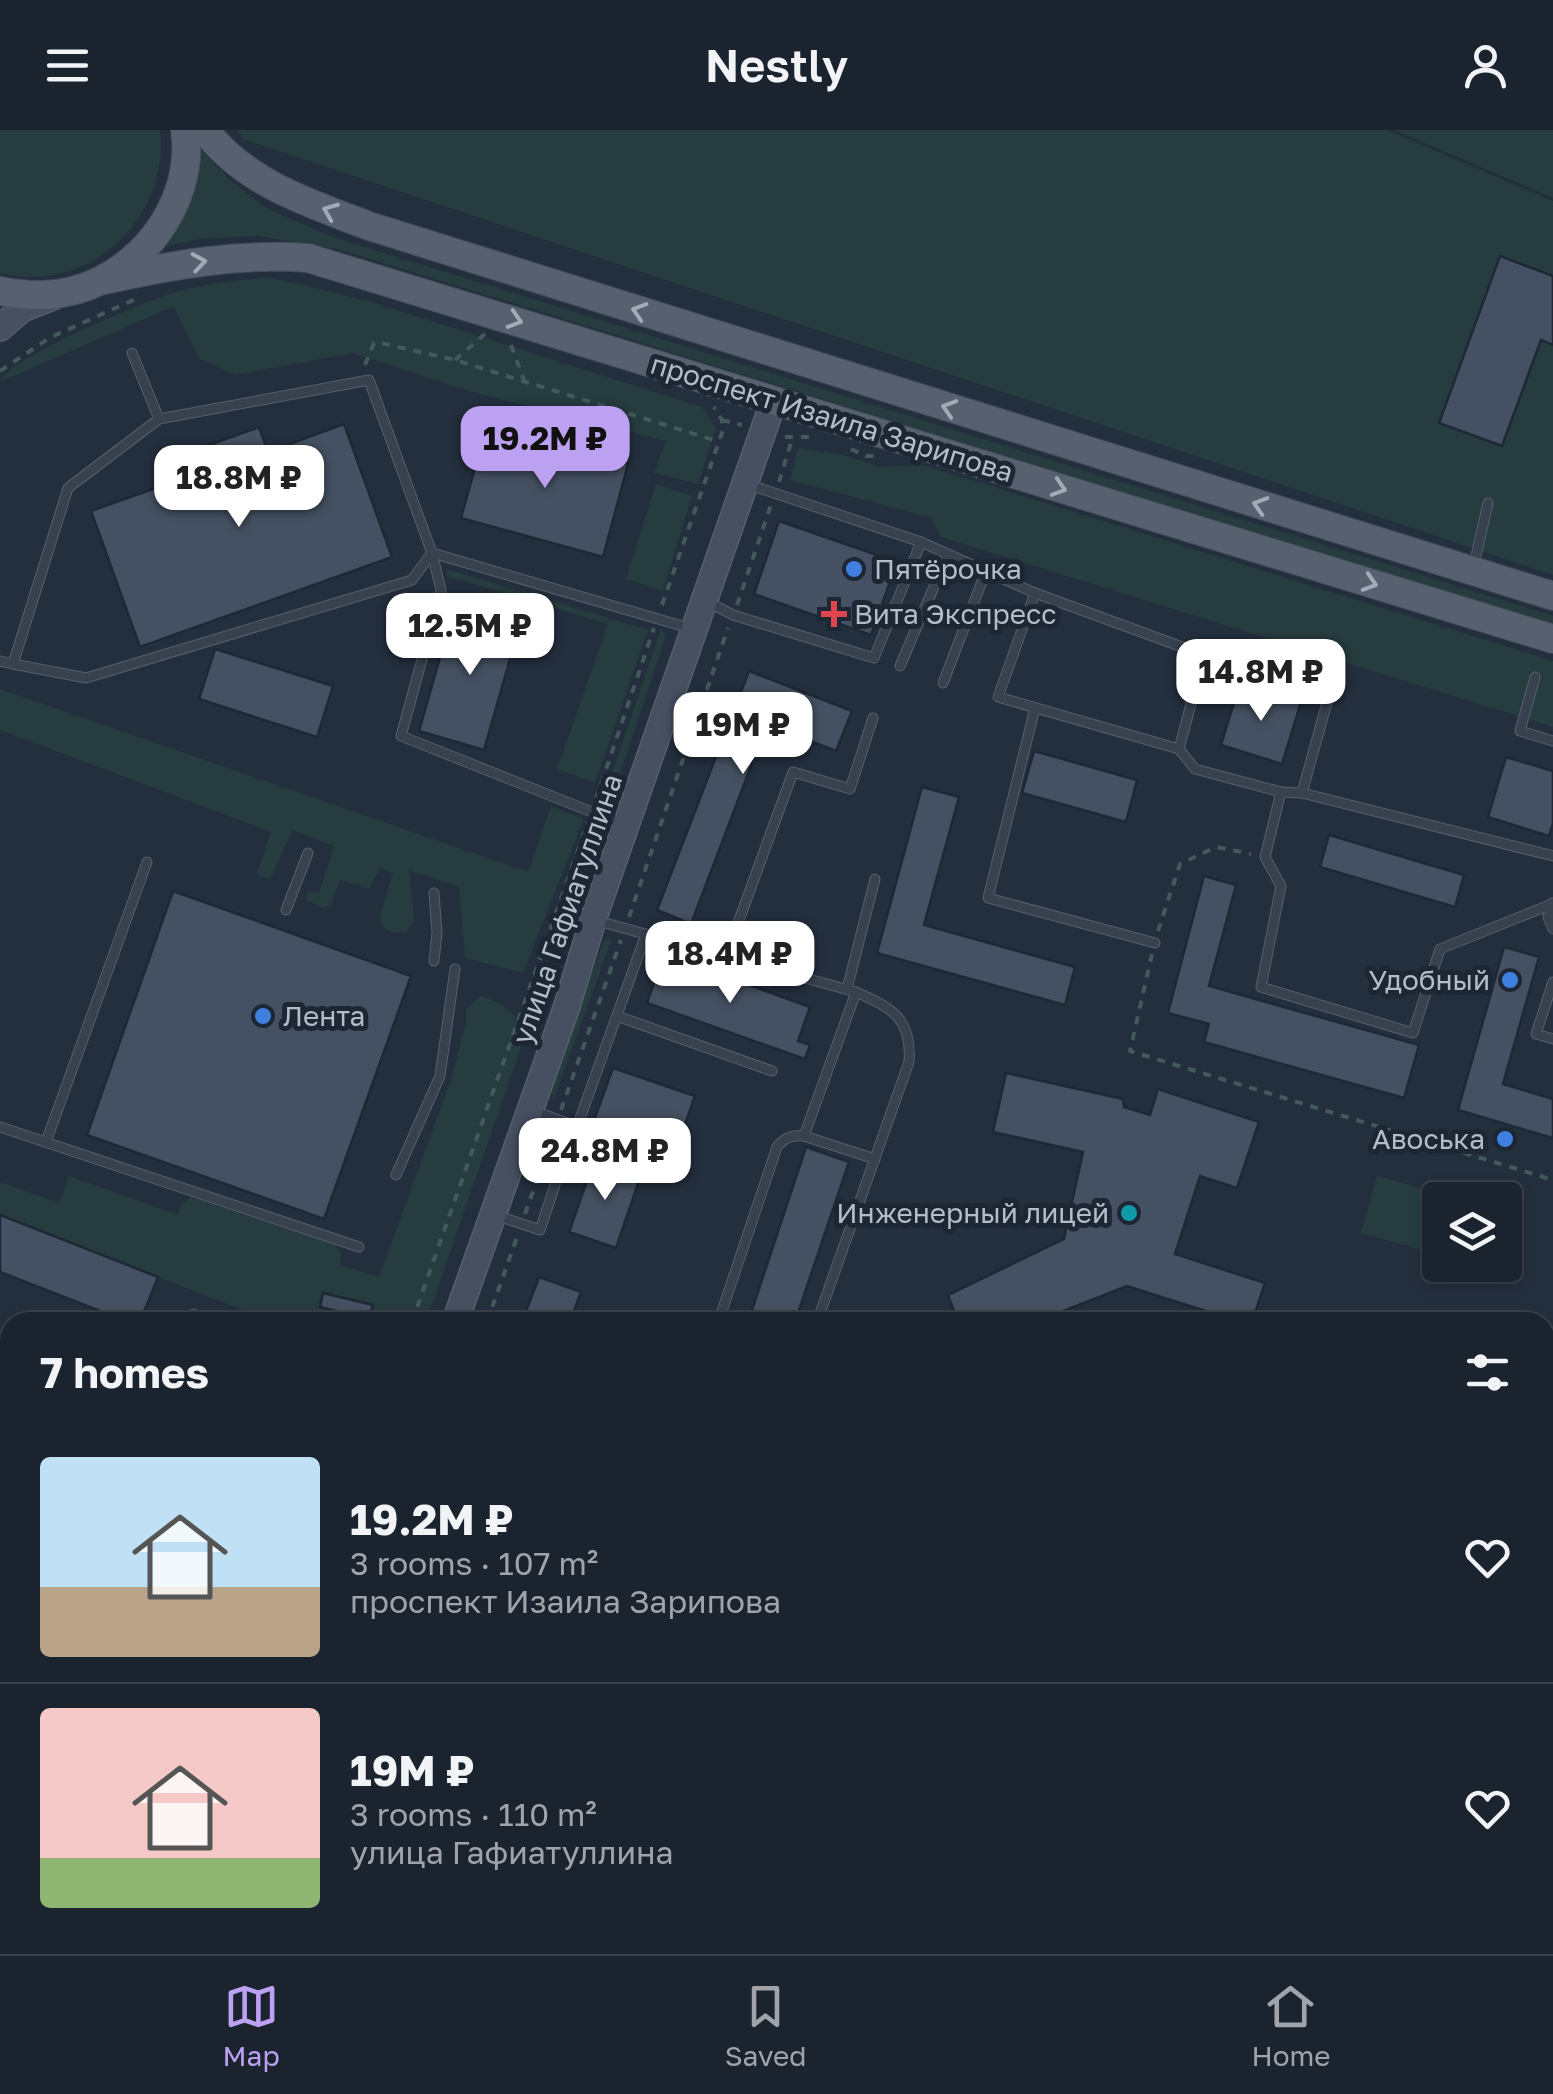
<!DOCTYPE html>
<meta charset="utf-8">
<style>
body{margin:0;font-family:"Golos Text",sans-serif;background:#282f3a;color:#f1f3f6;height:100vh;display:flex;flex-direction:column;font-size:38px;white-space:nowrap}
*{box-sizing:border-box;margin:0}
p{font-size:32px;color:#a0a4aa}
.icon{flex:none;width:55px;height:55px;fill:none;stroke:currentColor;stroke-width:2;stroke-linecap:round;stroke-linejoin:round}
.map{position:relative;flex:1;overflow:hidden}
.panel{position:absolute;left:0px;top:1182px;width:1555px;height:642px;display:flex;flex-direction:column;background:#1b232e;border-radius:30px 30px 0 0;box-shadow:0 5px 15px #0003,0 0 0 2px #39404a}
.panel>*{flex:none}
.tools{position:absolute;left:1422px;top:1052px;display:grid;gap:20px}
.tools a{display:grid;place-items:center;width:100px;height:100px;border-radius:10px;background:#1b232e;box-shadow:0 5px 15px #0003,0 0 0 2px #39404a;font-size:50px}
.price{position:absolute;translate:-50% -85px;padding:0 22px;border-radius:20px;background:#fff;color:#222;font-size:32px;line-height:65px;filter:drop-shadow(0 2px 5px #0008)}
.price::after{content:'';position:absolute;left:50%;top:60px;width:30px;height:22px;margin-left:-15px;background:inherit;clip-path:polygon(0 0,100% 0,50% 100%)}
.price.on{background:#bca0f2;color:#111}
ul{padding:0;list-style:none}
li{display:flex;align-items:center;gap:30px;height:250px;padding:0 40px}
li+li{border-top:2px solid #39404a}
li span{display:grid;place-items:center;flex:none;width:280px;height:200px;border-radius:10px;color:#555}
li>.icon{margin-inline-start:auto}
span .icon{width:120px;height:120px;fill:#fffc;stroke-width:1}
li b{font-size:42px}
h2{display:flex;justify-content:space-between;align-items:center;height:120px;padding:0 40px;font-size:42px}
header{display:flex;justify-content:space-between;align-items:center;height:130px;padding:0 40px;background:#1b232e;font-size:45px;font-weight:600}
.tab-bar{display:flex;justify-content:space-around;align-items:center;height:140px;border-top:2px solid #39404a;background:#1b232e;font-size:28px;color:#a0a4aa}
.tab-bar a{display:grid;justify-items:center;gap:5px}
.tab-bar .on{color:#bca0f2}
.map>svg:first-child{display:block}
.green{fill:#263c3f}
.building{fill:#455162;stroke:#1f2835;stroke-width:2.5}
.lines{fill:none;stroke-linecap:round;stroke-linejoin:round}
.lane-casing{stroke:#565f6c;stroke-width:11}
.street-casing{stroke:#565f6c;stroke-width:20}
.secondary-casing{stroke:#565f6c;stroke-width:28}
.primary-casing{stroke:#414a57;stroke-width:30}
.path{stroke:#44595c;stroke-width:4;stroke-dasharray:8 8;stroke-linecap:butt}
.lane{stroke:#38414e;stroke-width:9}
.street{stroke:#38414e;stroke-width:18}
.secondary{stroke:#465061;stroke-width:25}
.primary{stroke:#56606e;stroke-width:28}
.oneway{stroke:#a1aab7}
.shop-dot{fill:#3f7fe0;stroke:#1d2633;stroke-width:4}
.health-dot{fill:#e0444e;stroke:#1d2633;stroke-width:4}
.culture-dot{fill:#0f9aa8;stroke:#1d2633;stroke-width:4}
.labels{text-anchor:middle;stroke-width:10;stroke-linejoin:round;paint-order:stroke}
.street-label{font-size:28px;fill:#b4bcc9;stroke:#1d2633}
.poi-label{font-size:28px;fill:#b4bcc9;stroke:#1d2633;text-anchor:start}
</style>
<header><svg class="icon" aria-label="menu" viewBox="0 0 24 24"><path d="M4 6h16M4 12h16M4 18h16"/></svg>Nestly<svg class="icon" aria-label="person" viewBox="0 0 24 24"><circle cx="12" cy="8" r="4"/><path d="M4 21q1-7 8-7t8 7"/></svg></header>
<div class="map">
<svg width="1553" height="1824" viewBox="0 0 1553 1824">
<rect width="100%" height="100%" fill="#242f3e"/>
<!-- green -->
<g class="green">
<path d="M0,0H160C170,88 89,166 0,143Z"/>
<polygon points="238,0 1387,0 1553,71 1553,445 243,9"/>
<polygon points="1394,0 1553,0 1553,68"/>
<path d="M198,17L231,51L268,79L333,107L1553,486V495L338,119L258,106L200,109L167,116C185,83 193,54 198,17Z"/>
<path d="M268,147L368,171L702,277L716,298L698,354L654,343L666,311L472,262L353,223L235,245L200,229L174,176L0,252C9,227 146,171 176,162C205,153 238,151 268,147Z"/>
<polygon points="798,318 840,324 880,337 923,335 1553,531 1553,597 941,407 932,388 790,350"/>
<polygon points="656,354 692,366 663,461 626,449"/>
<polygon points="446,439 648,500 595,653 557,639 608,494 447,446"/>
<polygon points="661,499 666,505 616,655 607,658"/>
<polygon points="0,559 528,742 551,676 584,689 523,843 465,828 459,757 409,740 414,791 406,802 394,803 384,798 380,786 393,743 380,738 369,759 340,750 331,774 323,778 306,770 308,761 319,763 334,716 292,700 270,750 257,744 271,702 0,600"/>
<polygon points="612,808 554,969 549,960 604,810"/>
<path d="M481,866C505,874 522,885 523,911L426,1192H273L0,1085V1052L59,1073L69,1046L178,1085L182,1074L191,1067L335,1115L341,1123L340,1135L379,1147L451,950L466,893V879Z"/>
<polygon points="1377,1046 1466,1070 1440,1070 1440,1125 1361,1103"/>
<polygon points="1545,1601 1553,1616 1553,1760 1545,1759"/>
<polygon points="161,1815 480,1815 482,1824 163,1824"/>
<polygon points="1144,1815 1182,1815 1183,1819 1202,1815 1322,1815 1285,1824 1146,1824"/>
</g>
<!-- building -->
<g class="building">
<polygon points="1500,126 1553,146 1553,215 1541,210 1502,316 1439,293"/>
<polygon points="344,294 392,427 140,517 91,381 167,354 159,333 259,297 268,322"/>
<polygon points="487,295 628,334 603,427 461,388"/>
<polygon points="779,391 897,432 871,505 754,464"/>
<polygon points="455,475 520,494 484,620 419,601"/>
<polygon points="215,519 333,556 317,607 199,569"/>
<polygon points="749,541 852,581 836,621 767,594 691,794 657,780"/>
<polygon points="1240,553 1301,572 1282,634 1221,615"/>
<polygon points="1034,621 1137,650 1126,692 1022,663"/>
<polygon points="1506,627 1553,641 1553,694 1549,706 1488,687"/>
<polygon points="922,657 959,667 924,795 1075,837 1065,875 877,823"/>
<polygon points="1329,705 1464,745 1455,777 1320,737"/>
<polygon points="1204,746 1236,755 1209,856 1419,915 1404,968 1204,912 1209,894 1168,883"/>
<polygon points="173,761 411,846 324,1089 87,1005"/>
<polygon points="1504,817 1539,827 1503,954 1553,969 1553,1008 1458,980"/>
<polygon points="664,824 810,877 798,911 810,915 805,929 647,873"/>
<polygon points="613,938 695,966 683,1000 656,991 650,1009 594,990"/>
<polygon points="1006,943 1123,969 1124,977 1150,985 1158,959 1259,992 1237,1058 1200,1046 1175,1124 1265,1153 1252,1192 1240,1192 1127,1156 1035,1192 958,1192 948,1165 1064,1109 1083,1022 993,1002"/>
<polygon points="806,1017 849,1032 795,1192 748,1192"/>
<polygon points="595,1028 641,1045 616,1118 569,1102"/>
<polygon points="0,1085 158,1147 140,1192 128,1192 0,1142"/>
<polygon points="539,1147 581,1162 570,1192 522,1192"/>
<polygon points="323,1163 373,1175 369,1189 320,1177"/>
</g>
<g class="lines">
<!-- lane casing -->
<g class="lane-casing">
<g id="lane">
<polyline points="132,223 159,289"/>
<polyline points="747,354 921,412 1035,463 998,567 1179,619 1204,525 1035,463"/>
<polyline points="432,423 441,460 401,606 622,694"/>
<polyline points="1473,439 1488,373"/>
<polyline points="706,471 733,485 874,528 921,412"/>
<polyline points="1204,525 1211,518 1333,551 1302,663"/>
<polyline points="0,531 13,534 68,358 159,289 369,250 432,423 689,498"/>
<polyline points="13,534 86,548 412,450 432,423"/>
<polyline points="900,536 948,424"/>
<polyline points="1535,547 1520,601 1553,611"/>
<polyline points="943,553 986,441"/>
<polyline points="1035,578 988,768 1155,813"/>
<polyline points="1179,619 1195,639 1281,662"/>
<polyline points="1552,773 1548,787 1553,799"/>
<polyline points="1552,774 1440,819 1413,903 1261,857 1281,756 1265,727 1281,662 1302,663 1553,726"/>
<polyline points="286,780 308,723"/>
<path d="M598,791L856,862C892,878 912,888 909,932L817,1192"/>
<polyline points="726,826 793,642 850,659 873,588"/>
<polyline points="434,831 437,803 434,763"/>
<polyline points="1553,852 1536,904 1553,909"/>
<polyline points="847,859 875,749"/>
<polyline points="617,886 772,941"/>
<polyline points="534,981 644,1021"/>
<polyline points="0,997 359,1117"/>
<polyline points="577,997 646,804"/>
<polyline points="804,1006 856,862"/>
<polyline points="46,1012 147,732"/>
<polyline points="396,1045 440,946 455,839"/>
<polyline points="498,1086 540,1100 570,1010 528,993"/>
<polyline points="193,1184 218,1192"/>
<path d="M721,1184L777,1017C785,1007 792,1005 804,1006L875,1029"/>
<polyline points="0,1517 10,1521"/>
<polyline points="124,1815 126,1824"/>
<polyline points="1188,1815 1190,1824"/>
</g>
</g>
<!-- street casing -->
<g class="street-casing">
<polyline id="street" points="0,1559 10,1563"/>
</g>
<!-- secondary casing -->
<g class="secondary-casing">
<g id="secondary">
<polyline points="0,198 22,179 55,166"/>
<polyline points="455,1192 567,876 593,790 774,270"/>
<polyline points="1545,1770 1553,1768"/>
<polyline points="523,1815 525,1824"/>
<polyline points="1342,1824 1375,1815"/>
</g>
</g>
<!-- primary casing -->
<g class="primary-casing">
<g id="primary">
<path d="M205,0C245,53 309,73 369,96L1553,466"/>
<path d="M104,150C172,135 238,123 308,128L1553,509"/>
<path d="M0,161C21,165 41,167 62,163C136,151 196,75 185,0"/>
</g>
</g>
<!-- path -->
<g class="path">
<polyline points="511,215 525,253"/>
<polyline points="455,230 485,204"/>
<polyline points="365,235 374,213 381,213 455,230 717,311"/>
<polyline points="0,241 51,207 140,167"/>
<polyline points="722,290 742,295"/>
<polyline points="785,307 810,307"/>
<polyline points="851,319 866,326 875,326"/>
<polyline points="779,352 792,309"/>
<polyline points="662,475 723,300 722,290 714,277"/>
<polyline points="737,475 771,375"/>
<polyline points="596,669 654,498"/>
<polyline points="629,787 728,498"/>
<polyline points="1158,801 1180,734 1216,717 1251,724"/>
<polyline points="1152,824 1130,921 1553,1050"/>
<polyline points="561,980 621,810"/>
<polyline points="525,1084 550,1013"/>
<polyline points="412,1192 588,692"/>
<polyline points="487,1192 517,1107"/>
<polyline points="1545,1601 1553,1616"/>
<polyline points="1545,1662 1553,1660"/>
<polyline points="1545,1720 1553,1728"/>
<polyline points="1545,1733 1553,1731"/>
<polyline points="222,1815 224,1824"/>
<polyline points="348,1815 358,1824"/>
<polyline points="488,1815 490,1824"/>
<polyline points="553,1815 555,1824"/>
<polyline points="1164,1824 1178,1821"/>
</g>
<!-- lane -->
<use href="#lane" class="lane"/>
<!-- street -->
<use href="#street" class="street"/>
<!-- secondary -->
<use href="#secondary" class="secondary"/>
<!-- primary -->
<use href="#primary" class="primary"/>
</g>
<!-- one-way arrows -->
<defs><path id="oneway-chevron" d="M-2-3.5L2.5 0L-2 3.5" fill="none" stroke-width="1.6" stroke-linecap="round" stroke-linejoin="round" transform="scale(2.5)"/></defs>
<g class="oneway">
<use href="#oneway-chevron" transform="translate(330 81) rotate(-158)"/>
<use href="#oneway-chevron" transform="translate(199 132) rotate(-9)"/>
<use href="#oneway-chevron" transform="translate(639 181) rotate(-163)"/>
<use href="#oneway-chevron" transform="translate(515 190) rotate(17)"/>
<use href="#oneway-chevron" transform="translate(949 278) rotate(-163)"/>
<use href="#oneway-chevron" transform="translate(1059 358) rotate(17)"/>
<use href="#oneway-chevron" transform="translate(1260 375) rotate(-163)"/>
<use href="#oneway-chevron" transform="translate(1370 453) rotate(17)"/>
</g>
<!-- markers -->
<g class="shop-dot">
<circle cx="854" cy="439" r="10"/>
<circle cx="1510" cy="850" r="10"/>
<circle cx="263" cy="886" r="10"/>
<circle cx="1505" cy="1009" r="10"/>
</g>
<path class="health-dot" d="M829 469h10v10h10v10h-10v10h-10v-10h-10v-10h10z"/>
<circle class="culture-dot" cx="1129" cy="1083" r="10"/>
<g class="labels">
<!-- street labels -->
<g class="street-label">
<text transform="translate(832 288) rotate(17)" y="10">проспект Изаила Зарипова</text>
<text transform="translate(567 779) rotate(-71)" y="10">улица Гафиатуллина</text>
</g>
<!-- poi labels -->
<g class="poi-label">
<text x="874" y="449">Пятёрочка</text>
<text x="854" y="494">Вита Экспресс</text>
<text x="1490" y="860" text-anchor="end">Удобный</text>
<text x="283" y="896">Лента</text>
<text x="1485" y="1019" text-anchor="end">Авоська</text>
<text x="1109" y="1093" text-anchor="end">Инженерный лицей</text>
</g>
</g>
</svg>
<div class="tools">
<a><svg class="icon" aria-label="layers" viewBox="0 0 24 24"><path d="M12 4l9 5-9 5-9-5zM3 14l9 5 9-5"/></svg></a>
</div>
<b class="price on" style="left:545px;top:361px">19.2M ₽</b>
<b class="price" style="left:239px;top:400px">18.8M ₽</b>
<b class="price" style="left:470px;top:548px">12.5M ₽</b>
<b class="price" style="left:1261px;top:594px">14.8M ₽</b>
<b class="price" style="left:743px;top:647px">19M ₽</b>
<b class="price" style="left:730px;top:876px">18.4M ₽</b>
<b class="price" style="left:605px;top:1073px">24.8M ₽</b>
<section class="panel">
<h2>7 homes<svg class="icon" aria-label="filters" viewBox="0 0 24 24"><path d="M4 7h16M4 17h16"/><circle cx="9" cy="7" r="2"/><circle cx="15" cy="17" r="2"/></svg></h2>
<ul>
<li><span style="background:linear-gradient(#bfe0f5 65%,#b9a48a 0)"><svg class="icon" aria-label="home" viewBox="0 0 24 24"><path d="M3 11l9-7 9 7M6 9v11h12V9"/></svg></span><div><b>19.2M ₽</b><p>3 rooms · 107 m²</p><p>проспект Изаила Зарипова</p></div><svg class="icon" aria-label="heart" viewBox="0 0 24 24"><path d="M12 20l-8-8c-3-5 5-10 8-4 3-6 11-1 8 4z"/></svg></li>
<li><span style="background:linear-gradient(#f6c9c9 75%,#8fb573 0)"><svg class="icon" aria-label="home" viewBox="0 0 24 24"><path d="M3 11l9-7 9 7M6 9v11h12V9"/></svg></span><div><b>19M ₽</b><p>3 rooms · 110 m²</p><p>улица Гафиатуллина</p></div><svg class="icon" aria-label="heart" viewBox="0 0 24 24"><path d="M12 20l-8-8c-3-5 5-10 8-4 3-6 11-1 8 4z"/></svg></li>
</ul>
</section>
</div>
<nav class="tab-bar">
<a class="on"><svg class="icon" aria-label="map" viewBox="0 0 24 24"><path d="M3 6l6-2 6 2 6-2v14l-6 2-6-2-6 2zM9 4v14M15 6v14"/></svg>Map</a>
<a><svg class="icon" aria-label="saved" viewBox="0 0 24 24"><path d="M7 4h10v16l-5-4-5 4z"/></svg>Saved</a>
<a><svg class="icon" aria-label="home" viewBox="0 0 24 24"><path d="M3 11l9-7 9 7M6 9v11h12V9"/></svg>Home</a>
</nav>
